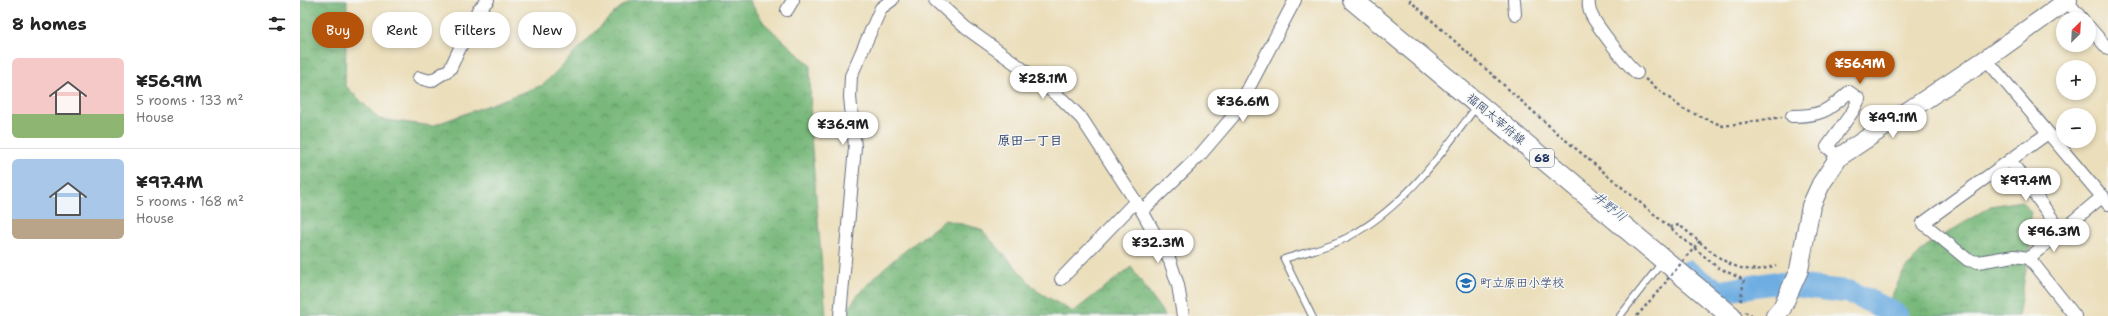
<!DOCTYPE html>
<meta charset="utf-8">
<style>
body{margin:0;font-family:"Shantell Sans","Klee One",sans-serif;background:#f6f6f6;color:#222;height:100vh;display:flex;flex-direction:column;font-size:15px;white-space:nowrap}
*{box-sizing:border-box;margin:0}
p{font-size:13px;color:#767676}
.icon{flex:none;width:22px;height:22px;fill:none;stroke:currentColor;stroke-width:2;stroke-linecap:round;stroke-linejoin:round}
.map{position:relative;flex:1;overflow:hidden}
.sheet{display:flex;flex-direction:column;background:#fff;width:300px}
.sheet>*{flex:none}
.guide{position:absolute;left:12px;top:12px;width:380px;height:36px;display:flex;gap:8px}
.needle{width:26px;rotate:24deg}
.buttons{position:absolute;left:1756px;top:12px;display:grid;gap:8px}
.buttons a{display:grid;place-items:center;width:40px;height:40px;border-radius:50%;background:#fff;box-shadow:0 2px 6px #0003;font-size:20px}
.price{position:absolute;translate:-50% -34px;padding:0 9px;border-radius:14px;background:#fff;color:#222;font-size:13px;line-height:26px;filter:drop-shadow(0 1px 2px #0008)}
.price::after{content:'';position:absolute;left:50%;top:24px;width:12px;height:9px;margin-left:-6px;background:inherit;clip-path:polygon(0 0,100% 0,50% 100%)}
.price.current{background:#b45309;color:#fff}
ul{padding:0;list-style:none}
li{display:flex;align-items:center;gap:12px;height:100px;padding:0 12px}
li+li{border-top:1px solid #e0e0e0}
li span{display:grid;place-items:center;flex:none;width:112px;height:80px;border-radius:6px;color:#555}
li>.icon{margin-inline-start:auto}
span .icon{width:48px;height:48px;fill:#fffc;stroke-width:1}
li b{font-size:17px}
h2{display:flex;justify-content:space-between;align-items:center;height:48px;padding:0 12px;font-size:17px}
.pill{padding:0 14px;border-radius:18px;background:#fff;box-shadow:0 2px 6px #0003;font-size:14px;line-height:36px}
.pill.current{background:#b45309;color:#fff}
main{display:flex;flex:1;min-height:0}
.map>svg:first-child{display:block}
.forest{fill:url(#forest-crowns);stroke:#4a746c}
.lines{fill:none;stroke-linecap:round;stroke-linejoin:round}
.river{stroke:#6eade1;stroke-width:23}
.lane-casing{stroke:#646c7e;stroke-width:8}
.street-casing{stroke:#646c7e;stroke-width:14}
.secondary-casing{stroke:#646c7e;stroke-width:20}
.primary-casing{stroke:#646c7e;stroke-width:22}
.path{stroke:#646c7e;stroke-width:2.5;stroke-dasharray:3 3;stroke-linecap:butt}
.lane{stroke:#fff;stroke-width:6}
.street{stroke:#fff;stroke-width:12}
.secondary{stroke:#fff;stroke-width:18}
.primary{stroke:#fff;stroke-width:20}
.path-bridge{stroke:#646c7e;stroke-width:2.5;stroke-dasharray:3 3;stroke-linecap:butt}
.labels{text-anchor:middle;stroke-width:3;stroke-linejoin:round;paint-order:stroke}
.shield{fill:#f6f6f2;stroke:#5d6b8a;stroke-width:1}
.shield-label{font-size:11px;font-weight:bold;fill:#1b2f5e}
.street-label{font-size:12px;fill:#1b2f5e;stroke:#f6f6f2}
.poi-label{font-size:12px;fill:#1b2f5e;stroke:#f6f6f2;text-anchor:start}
.neighbourhood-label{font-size:13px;font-weight:bold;fill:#1b2f5e;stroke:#f6f6f2}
.water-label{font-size:13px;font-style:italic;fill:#345585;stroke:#f6f6f2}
</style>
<main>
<section class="sheet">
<h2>8 homes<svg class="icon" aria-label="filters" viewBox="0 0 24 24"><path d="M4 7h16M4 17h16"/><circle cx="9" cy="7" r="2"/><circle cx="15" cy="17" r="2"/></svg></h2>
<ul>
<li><span style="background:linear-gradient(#f6c9c9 70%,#8fb573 0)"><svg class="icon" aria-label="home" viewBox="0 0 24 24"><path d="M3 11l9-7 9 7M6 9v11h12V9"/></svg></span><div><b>¥56.9M</b><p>5 rooms · 133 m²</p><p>House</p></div></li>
<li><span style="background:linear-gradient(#a9c7e8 75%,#b9a48a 0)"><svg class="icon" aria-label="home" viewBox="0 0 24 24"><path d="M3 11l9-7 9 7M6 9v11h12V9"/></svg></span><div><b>¥97.4M</b><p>5 rooms · 168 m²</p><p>House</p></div></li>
</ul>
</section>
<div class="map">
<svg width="1808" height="316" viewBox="0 0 1808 316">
<defs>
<pattern id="forest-crowns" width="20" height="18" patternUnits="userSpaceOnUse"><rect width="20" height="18" fill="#78b87a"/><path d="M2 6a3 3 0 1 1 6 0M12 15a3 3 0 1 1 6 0" fill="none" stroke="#629667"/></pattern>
</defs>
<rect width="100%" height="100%" fill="#f6f6f2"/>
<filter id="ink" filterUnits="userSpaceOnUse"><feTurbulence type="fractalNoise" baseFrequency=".025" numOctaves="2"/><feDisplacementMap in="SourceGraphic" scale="8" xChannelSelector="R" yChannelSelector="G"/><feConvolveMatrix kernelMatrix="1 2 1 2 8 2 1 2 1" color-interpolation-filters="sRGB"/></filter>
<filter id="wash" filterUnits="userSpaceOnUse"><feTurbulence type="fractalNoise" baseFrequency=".012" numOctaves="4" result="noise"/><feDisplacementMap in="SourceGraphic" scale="16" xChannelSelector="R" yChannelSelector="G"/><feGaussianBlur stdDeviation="0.9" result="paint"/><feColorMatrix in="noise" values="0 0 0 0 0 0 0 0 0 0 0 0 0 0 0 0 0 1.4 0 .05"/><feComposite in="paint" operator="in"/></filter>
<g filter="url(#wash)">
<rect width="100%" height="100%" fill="#ebdeba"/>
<!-- forest -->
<g class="forest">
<polygon points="0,0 47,0 45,85 79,119 132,126 243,85 316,11 331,0 449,0 464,23 510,65 511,137 526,316 0,316"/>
<polygon points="1722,201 1731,213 1731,241 1718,316 1587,316 1587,306 1602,274 1625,247 1691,206"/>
<path d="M645,220L681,229L737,291L773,312L831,267L865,316H544C564,278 612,246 645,220Z"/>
</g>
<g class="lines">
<!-- river -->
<polyline class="river" points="1388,272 1408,286 1423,291 1473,283 1549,292 1589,310 1597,316"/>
</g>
</g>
<g filter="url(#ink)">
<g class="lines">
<!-- lane casing -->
<g class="lane-casing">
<g id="lane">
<path d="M1012,316L984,259C1005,252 1030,247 1050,236C1104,207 1141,155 1176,107"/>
<polyline points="1320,316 1363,261"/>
</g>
</g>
<!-- street casing -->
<g class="street-casing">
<g id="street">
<polyline points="635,0 666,28 712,61 763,100 782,119 842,211 870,261 878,285 883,316"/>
<polyline points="1214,0 1215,14"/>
<path d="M1289,0C1288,6 1290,13 1293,18C1301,31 1326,64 1337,73"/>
<polyline points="1767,1 1782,19"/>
<polyline points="487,10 493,0"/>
<polyline points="1789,27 1808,49"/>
<polyline points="1686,59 1808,204"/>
<polyline points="119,78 131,81 150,69 178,10 188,0"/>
<path d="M1492,116C1521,116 1528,111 1549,92L1559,99L1553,111L1527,147L1539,157"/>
<polyline points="1710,160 1761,231"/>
<polyline points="842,211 900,155 935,114 995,0"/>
<polyline points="1729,258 1714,256 1678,262 1668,260 1623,223 1748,133"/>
<polyline points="761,279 836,201"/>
<polyline points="540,316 555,147 550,97 551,76 581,8 592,0"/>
<polyline points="1775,316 1729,258 1803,196"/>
</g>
</g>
<!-- secondary casing -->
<g class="secondary-casing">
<polyline id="secondary" points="1475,316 1482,308 1499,270 1511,206 1521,184 1539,157 1686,59 1768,0"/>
</g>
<!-- primary casing -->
<g class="primary-casing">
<polyline id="primary" points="1053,0 1431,316"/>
</g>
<!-- path -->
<g class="path">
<polyline points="1109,0 1256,132 1417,267 1444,280 1440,304"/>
<polyline points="1345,79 1383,109 1423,126 1482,117"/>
<path d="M1370,227L1379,225C1410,248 1433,282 1476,265"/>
<polyline points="1445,312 1452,316"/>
<polyline points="1337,316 1366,282"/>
</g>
<!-- lane -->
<use href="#lane" class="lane"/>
<!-- street -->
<use href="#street" class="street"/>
<!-- secondary -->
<use href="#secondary" class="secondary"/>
<!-- primary -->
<use href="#primary" class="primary"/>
<!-- path-bridge -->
<polyline class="path-bridge" points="1367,280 1400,241"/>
</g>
</g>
<!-- icons -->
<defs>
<g id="school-ring" transform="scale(1)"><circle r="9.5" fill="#f6f6f2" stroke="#1f6fb2" stroke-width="1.5"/><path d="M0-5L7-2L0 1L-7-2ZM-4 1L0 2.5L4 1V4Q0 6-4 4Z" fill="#1f6fb2"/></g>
</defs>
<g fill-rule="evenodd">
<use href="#school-ring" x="1166" y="283"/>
</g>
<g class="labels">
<!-- shield labels -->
<rect class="shield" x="1230" y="149" width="24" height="18" rx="3"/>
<g class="shield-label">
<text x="1242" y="162">68</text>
</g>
<!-- street labels -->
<g class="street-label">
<text transform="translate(1196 119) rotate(40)" y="4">福岡太宰府線</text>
</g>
<!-- poi labels -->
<g class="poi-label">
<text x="1180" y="287">町立原田小学校</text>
</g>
<!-- neighbourhood labels -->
<g class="neighbourhood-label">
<text x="730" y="145">原田一丁目</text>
</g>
<!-- water labels -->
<g class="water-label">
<text transform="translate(1310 206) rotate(39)" y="5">井野川</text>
</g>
</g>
</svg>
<div class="buttons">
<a><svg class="needle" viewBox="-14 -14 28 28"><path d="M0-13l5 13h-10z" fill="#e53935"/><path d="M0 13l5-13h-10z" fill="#767676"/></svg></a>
<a>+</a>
<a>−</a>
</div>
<b class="price current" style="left:1560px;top:85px">¥56.9M</b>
<b class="price" style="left:743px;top:100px">¥28.1M</b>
<b class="price" style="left:943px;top:123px">¥36.6M</b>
<b class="price" style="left:1593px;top:139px">¥49.1M</b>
<b class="price" style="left:543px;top:146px">¥36.9M</b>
<b class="price" style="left:1726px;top:202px">¥97.4M</b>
<b class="price" style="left:1754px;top:253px">¥96.3M</b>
<b class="price" style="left:858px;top:264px">¥32.3M</b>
<div class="guide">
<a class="pill current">Buy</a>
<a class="pill">Rent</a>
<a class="pill">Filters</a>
<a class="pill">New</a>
</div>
</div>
</main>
